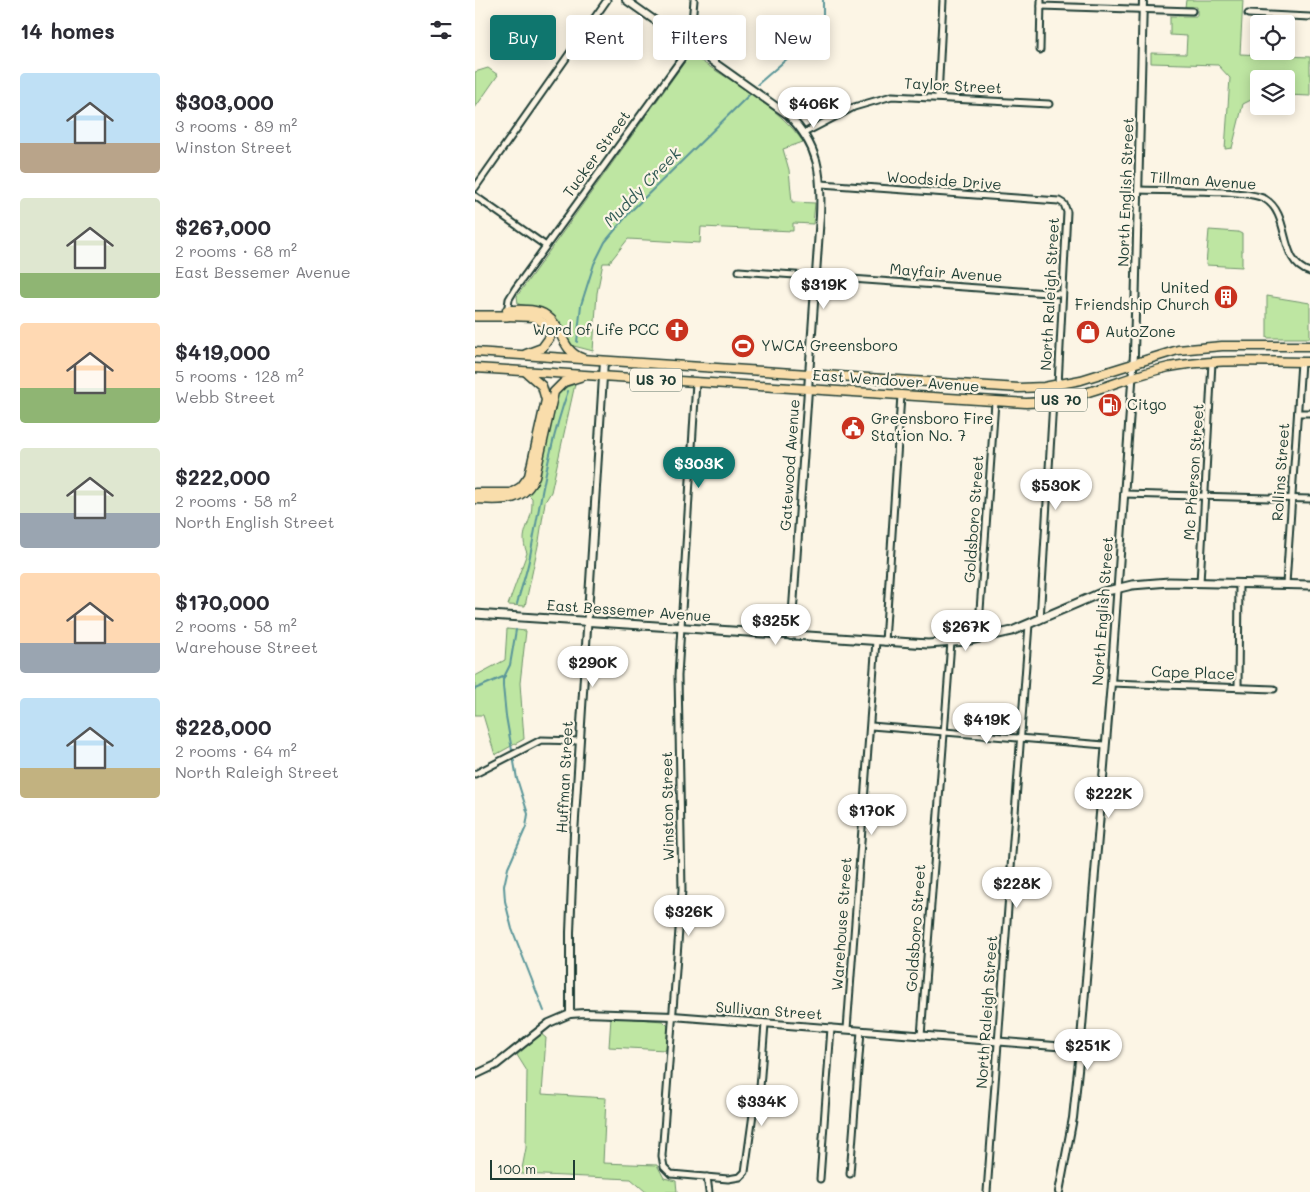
<!DOCTYPE html>
<meta charset="utf-8">
<style>
body{margin:0;font-family:Mali,sans-serif;background:#f2f2f3;color:#2b2b33;height:100vh;display:flex;flex-direction:column;font-size:19px;white-space:nowrap}
*{box-sizing:border-box;margin:0}
p{font-size:16px;color:#7c7c81}
.icon{flex:none;width:28px;height:28px;fill:none;stroke:currentColor;stroke-width:2;stroke-linecap:round;stroke-linejoin:round}
.map{position:relative;flex:1;overflow:hidden}
.panel{display:flex;flex-direction:column;background:#fff;width:475px}
.panel>*{flex:none}
.guide{position:absolute;left:15px;top:15px;width:475px;height:45px;display:flex;gap:10px}
.fabs{position:absolute;left:775px;top:15px;display:grid;gap:10px}
.fabs a{display:grid;place-items:center;width:45px;height:45px;border-radius:5px;background:#fff;box-shadow:0 2px 12px #0003;font-size:25px}
.scale{position:absolute;left:15px;bottom:12px;width:85px;box-sizing:border-box;padding-left:5px;border:2px solid #1f3d34;border-top:0;font-size:14px;line-height:18px;white-space:nowrap;color:#1f3d34;-webkit-text-stroke:4px #fcf5e5;paint-order:stroke}
.price{position:absolute;translate:-50% -42px;padding:0 11px;border-radius:18px;background:#fff;color:#222;font-size:16px;line-height:32px;filter:drop-shadow(0 1px 2px #0008)}
.price::after{content:'';position:absolute;left:50%;top:30px;width:15px;height:11px;margin-left:-8px;background:inherit;clip-path:polygon(0 0,100% 0,50% 100%)}
.price.active{background:#0f766e;color:#fff}
ul{padding:0;list-style:none}
li{display:flex;align-items:center;gap:15px;height:125px;padding:0 20px}
li span{display:grid;place-items:center;flex:none;width:140px;height:100px;border-radius:5px;color:#555}
li>.icon{margin-inline-start:auto}
span .icon{width:60px;height:60px;fill:#fffc;stroke-width:1}
li b{font-size:21px}
h2{display:flex;justify-content:space-between;align-items:center;height:60px;padding:0 20px;font-size:21px}
.pill{padding:0 18px;border-radius:5px;background:#fff;box-shadow:0 2px 12px #0003;font-size:18px;line-height:45px}
.pill.active{background:#0f766e;color:#fff}
main{display:flex;flex:1;min-height:0}
.map>svg:first-child{display:block}
.green{fill:#bee6a2;stroke:#6e926b}
.lines{fill:none;stroke-linecap:round;stroke-linejoin:round}
.stream{stroke:#5a9699;stroke-width:2}
.minor-casing{stroke:#1f3d34;stroke-width:9}
.tertiary-casing{stroke:#1f3d34;stroke-width:10}
.secondary-casing{stroke:#1f3d34;stroke-width:11}
.trunk-casing{stroke:#1f3d34;stroke-width:11}
.motorway-casing{stroke:#1f3d34;stroke-width:12}
.minor{stroke:#fcf5e5;stroke-width:5}
.tertiary{stroke:#fcf5e5;stroke-width:6}
.secondary{stroke:#fcf5e5;stroke-width:7}
.trunk{stroke:#f9ddab;stroke-width:8}
.motorway{stroke:#f9ddab;stroke-width:9}
.labels{text-anchor:middle;stroke-width:4.5;stroke-linejoin:round;paint-order:stroke}
.shield{fill:#fcf5e5;stroke:#617469;stroke-width:1}
.shield-label{font-size:14px;font-weight:bold;fill:#1f3d34}
.street-label{font-size:15px;fill:#1f3d34;stroke:#fcf5e5}
.poi-label{font-size:15px;fill:#1f3d34;stroke:#fcf5e5;text-anchor:start}
.water-label{font-size:16px;font-style:italic;fill:#335b56;stroke:#fcf5e5}
</style>
<main>
<section class="panel">
<h2>14 homes<svg class="icon" aria-label="filters" viewBox="0 0 24 24"><path d="M4 7h16M4 17h16"/><circle cx="9" cy="7" r="2"/><circle cx="15" cy="17" r="2"/></svg></h2>
<ul>
<li><span style="background:linear-gradient(#bfe0f5 70%,#b9a48a 0)"><svg class="icon" aria-label="home" viewBox="0 0 24 24"><path d="M3 11l9-7 9 7M6 9v11h12V9"/></svg></span><div><b>$303,000</b><p>3 rooms · 89 m²</p><p>Winston Street</p></div></li>
<li><span style="background:linear-gradient(#dfe7d0 75%,#8fb573 0)"><svg class="icon" aria-label="home" viewBox="0 0 24 24"><path d="M3 11l9-7 9 7M6 9v11h12V9"/></svg></span><div><b>$267,000</b><p>2 rooms · 68 m²</p><p>East Bessemer Avenue</p></div></li>
<li><span style="background:linear-gradient(#ffd9b3 65%,#8fb573 0)"><svg class="icon" aria-label="home" viewBox="0 0 24 24"><path d="M3 11l9-7 9 7M6 9v11h12V9"/></svg></span><div><b>$419,000</b><p>5 rooms · 128 m²</p><p>Webb Street</p></div></li>
<li><span style="background:linear-gradient(#dfe7d0 65%,#9aa5b1 0)"><svg class="icon" aria-label="home" viewBox="0 0 24 24"><path d="M3 11l9-7 9 7M6 9v11h12V9"/></svg></span><div><b>$222,000</b><p>2 rooms · 58 m²</p><p>North English Street</p></div></li>
<li><span style="background:linear-gradient(#ffd9b3 70%,#9aa5b1 0)"><svg class="icon" aria-label="home" viewBox="0 0 24 24"><path d="M3 11l9-7 9 7M6 9v11h12V9"/></svg></span><div><b>$170,000</b><p>2 rooms · 58 m²</p><p>Warehouse Street</p></div></li>
<li><span style="background:linear-gradient(#bfe0f5 70%,#c2b280 0)"><svg class="icon" aria-label="home" viewBox="0 0 24 24"><path d="M3 11l9-7 9 7M6 9v11h12V9"/></svg></span><div><b>$228,000</b><p>2 rooms · 64 m²</p><p>North Raleigh Street</p></div></li>
</ul>
</section>
<div class="map">
<svg width="835" height="1192" viewBox="0 0 835 1192">
<rect width="100%" height="100%" fill="#fcf5e5"/>
<filter id="ink" filterUnits="userSpaceOnUse"><feTurbulence type="fractalNoise" baseFrequency=".02" numOctaves="2"/><feDisplacementMap in="SourceGraphic" scale="10" xChannelSelector="R" yChannelSelector="G"/><feConvolveMatrix kernelMatrix="1 2 1 2 8 2 1 2 1" color-interpolation-filters="sRGB"/></filter>
<g filter="url(#ink)">
<!-- green -->
<g class="green">
<polygon points="711,0 768,0 765,54 835,57 835,96 811,95 811,79 784,79 784,96 768,104 757,148 750,149 755,78 743,65 676,63 676,53 711,54 712,36 695,35 695,16 722,16 722,7 710,7"/>
<path d="M214,56H218C254,80 304,106 328,142L308,149L314,170L317,202L340,203L338,224L318,223V231L226,227L225,243L153,239L134,263H128L122,293L118,351L95,345L79,316L70,309L43,304L42,296Z"/>
<polygon points="13,68 23,75 0,108 0,72"/>
<polygon points="734,230 763,232 767,234 767,267 731,265"/>
<polygon points="792,296 835,303 835,338 792,338"/>
<path d="M100,384L76,492L70,502L64,541L50,606L33,605L52,553C45,536 52,529 56,514C57,509 57,503 57,498L53,494L62,483L80,397L89,388Z"/>
<polygon points="32,629 51,631 45,683 49,739 20,755 8,715 0,715 0,676 30,660"/>
<polygon points="136,1017 188,1021 193,1026 191,1050 134,1047"/>
<polygon points="66,1034 71,1038 67,1094 131,1098 128,1163 182,1165 189,1178 201,1181 202,1192 171,1192 156,1179 46,1174 51,1148 52,1071 42,1055"/>
</g>
<g class="lines">
<!-- stream -->
<g class="stream">
<polyline points="283,84 344,31 348,16 348,0"/>
<polyline points="102,342 106,305 119,264 130,242 155,212 274,95"/>
<path d="M42,604C46,588 52,572 55,556C66,500 74,444 93,391"/>
<polyline points="41,630 35,665 28,679 28,686 31,716 42,779 53,814 51,827 33,868 29,886 30,901 37,929 69,1011"/>
<polyline points="0,689 30,676"/>
</g>
<!-- minor casing -->
<g class="minor-casing">
<g id="minor">
<polyline points="566,6 717,11"/>
<polyline points="773,14 835,17"/>
<polyline points="565,50 566,0"/>
<polyline points="463,97 468,0"/>
<polyline points="329,133 379,107 417,96 574,104"/>
<polyline points="346,184 584,201 589,204 592,212 583,385"/>
<polyline points="0,188 132,0"/>
<path d="M663,190C689,191 772,189 790,199C817,215 802,262 835,272"/>
<polyline points="0,196 71,246"/>
<polyline points="264,271 586,294"/>
<polyline points="32,313 34,299 40,289 207,58 216,33 219,0"/>
<polyline points="221,382 203,676 207,890 187,1156 189,1167 196,1174 253,1179 265,1177 270,1172 278,1114 284,1100 290,1024"/>
<polyline points="823,413 835,413"/>
<polyline points="649,494 835,499"/>
<polyline points="725,583 737,362"/>
<polyline points="811,584 826,362"/>
<polyline points="565,620 578,401"/>
<polyline points="503,638 520,402"/>
<polyline points="410,642 426,395"/>
<polyline points="636,683 799,689"/>
<polyline points="763,687 764,583"/>
<polyline points="396,726 629,745"/>
<polyline points="0,774 66,740 104,741"/>
<polyline points="372,1029 401,641"/>
<polyline points="446,1036 476,642"/>
<polyline points="375,1174 386,1031"/>
<polyline points="232,1177 234,1192"/>
<polyline points="345,1179 356,1028"/>
<polyline points="512,1192 554,624"/>
</g>
</g>
<!-- tertiary casing -->
<g class="tertiary-casing">
<g id="tertiary">
<path d="M151,0L313,115C344,146 347,174 345,216L316,636"/>
<polyline points="95,1014 95,932 99,834 129,361"/>
<polyline points="0,1075 21,1065 74,1023 95,1014 110,1013 198,1016 605,1048"/>
<polyline points="584,1192 598,1118 605,1051 636,683 659,354 668,0"/>
</g>
</g>
<!-- secondary casing -->
<g class="secondary-casing">
<polyline id="secondary" points="0,614 453,644 491,641 537,631 628,592 657,585 694,582 835,585"/>
</g>
<!-- trunk casing -->
<g class="trunk-casing">
<g id="trunk">
<path d="M32,310C45,310 61,308 72,316C88,327 86,351 107,358"/>
<polyline points="32,316 60,317 73,326 75,337 67,348 51,354"/>
<polyline points="0,352 544,388 569,387 606,380 703,350 747,346 835,346"/>
<path d="M0,368L551,403C604,402 644,378 694,367C740,358 789,362 835,362"/>
<polyline points="0,493 36,493 46,487 54,476 71,400 67,386 51,372"/>
<path d="M0,499C25,500 49,504 60,476L79,392L89,382L105,377"/>
</g>
</g>
<!-- motorway casing -->
<g class="motorway-casing">
<polyline id="motorway" points="0,316 32,316"/>
</g>
<!-- minor -->
<use href="#minor" class="minor"/>
<!-- tertiary -->
<use href="#tertiary" class="tertiary"/>
<!-- secondary -->
<use href="#secondary" class="secondary"/>
<!-- trunk -->
<use href="#trunk" class="trunk"/>
<!-- motorway -->
<use href="#motorway" class="motorway"/>
</g>
</g>
<!-- icons -->
<defs>
<g id="building-disc" transform="scale(1.25)"><circle r="9.5" fill="#c8321e" stroke="#fcf5e5"/><path d="M-4-6H4V6H1V3H-1V6H-4ZM-2.5-4.3h1.7v1.8h-1.7ZM.8-4.3h1.7v1.8H.8ZM-2.5-1h1.7V.8h-1.7ZM.8-1h1.7V.8H.8Z" fill="#fff"/></g>
<g id="church-disc" transform="scale(1.25)"><circle r="9.5" fill="#c8321e" stroke="#fcf5e5"/><path d="M-1.2-6h2.4v3.5h3.3v2.4h-3.3V6h-2.4V-.1h-3.3v-2.4h3.3Z" fill="#fff"/></g>
<g id="shop-disc" transform="scale(1.25)"><circle r="9.5" fill="#c8321e" stroke="#fcf5e5"/><path d="M-5-2.5h2.3a2.7 3.5 0 0 1 5.4 0H5L5.5 6h-11ZM-1.5-2.5h3a1.5 2.3 0 0 0-3 0Z" fill="#fff"/></g>
<g id="stadium-disc" transform="scale(1.25)"><circle r="9.5" fill="#c8321e" stroke="#fcf5e5"/><path d="M0-5a6.5 5 0 1 0 0 10a6.5 5 0 1 0 0-10ZM-3.5-1.8h7v3.6h-7Z" fill="#fff"/></g>
<g id="fuel-disc" transform="scale(1.25)"><circle r="9.5" fill="#c8321e" stroke="#fcf5e5"/><path d="M-5.5-6h7V0h2V4h1.3V-2.5L3-4.5l.8-.8L6-3V5H2.5V1h-1V6h-7ZM-4.2-4.7v3.2H.2V-4.7Z" fill="#fff"/></g>
<g id="civic-disc" transform="scale(1.25)"><circle r="9.5" fill="#c8321e" stroke="#fcf5e5"/><path d="M-.6-6.5H3V-4.5H.6V-3L4-1V1h2V6H-6V1h2V-1L-.6-3ZM-1.2 2.5V6h2.4V2.5Z" fill="#fff"/></g>
</defs>
<g fill-rule="evenodd">
<use href="#building-disc" x="751" y="297"/>
<use href="#church-disc" x="202" y="330"/>
<use href="#shop-disc" x="613" y="332"/>
<use href="#stadium-disc" x="268" y="346"/>
<use href="#fuel-disc" x="635" y="405"/>
<use href="#civic-disc" x="378" y="428"/>
</g>
<g class="labels">
<!-- shield labels -->
<g class="shield">
<rect x="155" y="368.5" width="52" height="23" rx="4"/>
<rect x="560" y="388.5" width="52" height="23" rx="4"/>
</g>
<g class="shield-label">
<text x="181" y="385">US 70</text>
<text x="586" y="405">US 70</text>
</g>
<!-- street labels -->
<g class="street-label">
<text transform="translate(478 86) rotate(3)" y="5">Taylor Street</text>
<text transform="translate(122 154) rotate(-54)" y="5">Tucker Street</text>
<text transform="translate(469 181) rotate(4)" y="5">Woodside Drive</text>
<text transform="translate(728 181) rotate(4)" y="5">Tillman Avenue</text>
<text transform="translate(651 192) rotate(-88)" y="5">North English Street</text>
<text transform="translate(471 273) rotate(4)" y="5">Mayfair Avenue</text>
<text transform="translate(575 294) rotate(-87)" y="5">North Raleigh Street</text>
<text transform="translate(421 381) rotate(4)" y="5">East Wendover Avenue</text>
<text transform="translate(315 465) rotate(-86)" y="5">Gatewood Avenue</text>
<text transform="translate(719 472) rotate(-86)" y="5">Mc Pherson Street</text>
<text transform="translate(806 472) rotate(-86)" y="5">Rollins Street</text>
<text transform="translate(499 519) rotate(-86)" y="5">Goldsboro Street</text>
<text transform="translate(154 611) rotate(4)" y="5">East Bessemer Avenue</text>
<text transform="translate(628 611) rotate(-86)" y="5">North English Street</text>
<text transform="translate(718 673) rotate(2)" y="5">Cape Place</text>
<text transform="translate(90 777) rotate(-87)" y="5">Huffman Street</text>
<text transform="translate(193 806) rotate(-91)" y="5">Winston Street</text>
<text transform="translate(367 924) rotate(-86)" y="5">Warehouse Street</text>
<text transform="translate(441 928) rotate(-86)" y="5">Goldsboro Street</text>
<text transform="translate(294 1011) rotate(4)" y="5">Sullivan Street</text>
<text transform="translate(512 1012) rotate(-86)" y="5">North Raleigh Street</text>
</g>
<!-- poi labels -->
<g class="poi-label">
<text x="734" y="293" text-anchor="end">United<tspan x="734" dy="17">Friendship Church</tspan></text>
<text x="184" y="335" text-anchor="end">Word of Life PCC</text>
<text x="630" y="337">AutoZone</text>
<text x="286" y="351">YWCA Greensboro</text>
<text x="652" y="410">Citgo</text>
<text x="396" y="424">Greensboro Fire<tspan x="396" dy="17">Station No. 7</tspan></text>
</g>
<!-- water labels -->
<g class="water-label">
<text transform="translate(167 187) rotate(-46)" y="6">Muddy Creek</text>
</g>
</g>
</svg>
<div class="fabs">
<a><svg class="icon" aria-label="locate" viewBox="0 0 24 24"><circle cx="12" cy="12" r="6"/><path d="M12 2v4M12 18v4M2 12h4M18 12h4"/></svg></a>
<a><svg class="icon" aria-label="layers" viewBox="0 0 24 24"><path d="M12 4l9 5-9 5-9-5zM3 14l9 5 9-5"/></svg></a>
</div>
<div class="scale">100 m</div>
<b class="price" style="left:339px;top:129px">$406K</b>
<b class="price" style="left:349px;top:310px">$319K</b>
<b class="price active" style="left:224px;top:489px">$303K</b>
<b class="price" style="left:581px;top:511px">$530K</b>
<b class="price" style="left:301px;top:646px">$325K</b>
<b class="price" style="left:491px;top:652px">$267K</b>
<b class="price" style="left:118px;top:688px">$290K</b>
<b class="price" style="left:512px;top:745px">$419K</b>
<b class="price" style="left:634px;top:819px">$222K</b>
<b class="price" style="left:397px;top:836px">$170K</b>
<b class="price" style="left:542px;top:909px">$228K</b>
<b class="price" style="left:214px;top:937px">$326K</b>
<b class="price" style="left:613px;top:1071px">$251K</b>
<b class="price" style="left:287px;top:1127px">$334K</b>
<div class="guide">
<a class="pill active">Buy</a>
<a class="pill">Rent</a>
<a class="pill">Filters</a>
<a class="pill">New</a>
</div>
</div>
</main>
